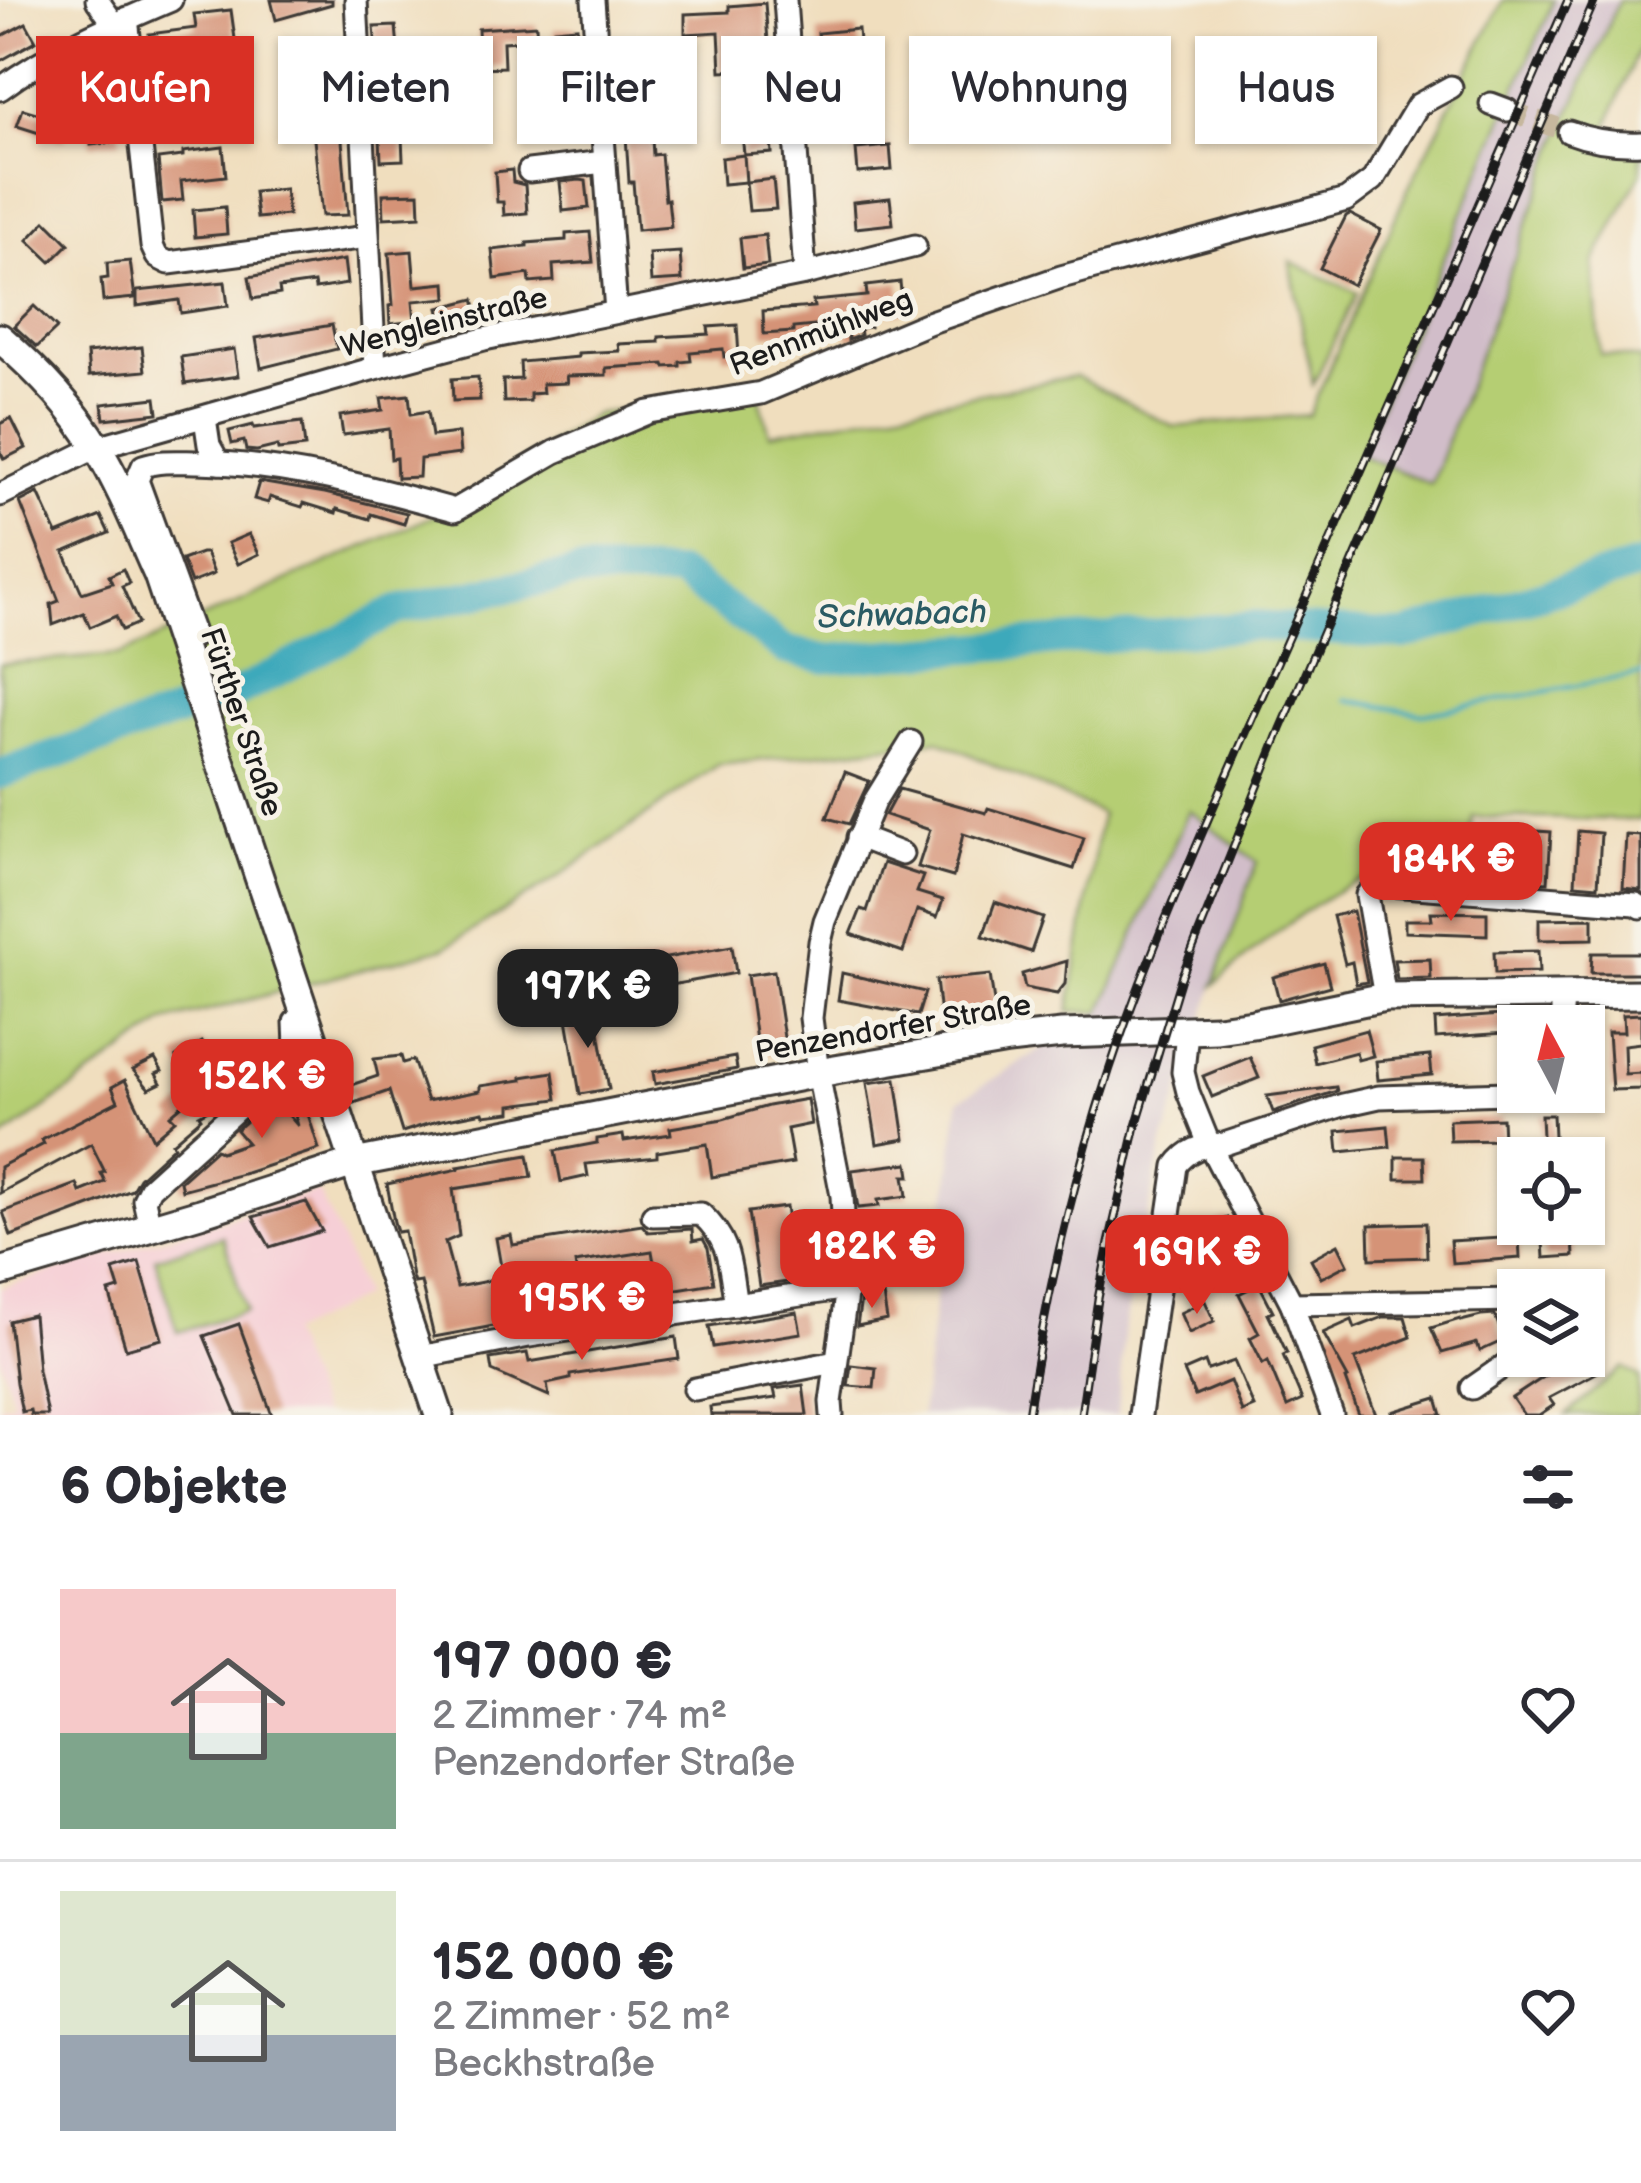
<!DOCTYPE html>
<html lang="de">
<meta charset="utf-8">
<style>
body{margin:0;font-family:"Balsamiq Sans",sans-serif;background:#f7f7f7;color:#2b2b33;height:100vh;display:flex;flex-direction:column;font-size:45px;white-space:nowrap}
*{box-sizing:border-box;margin:0}
p{font-size:39px;color:#7c7c81}
.icon{flex:none;width:66px;height:66px;fill:none;stroke:currentColor;stroke-width:2;stroke-linecap:round;stroke-linejoin:round}
.map{position:relative;height:1415px;overflow:hidden}
.drawer{display:flex;flex-direction:column;background:#fff;flex:1}
.drawer>*{flex:none}
.hud{position:absolute;left:36px;top:36px;width:1569px;height:108px;display:flex;gap:24px}
.needle{width:78px;rotate:353deg}
.buttons{position:absolute;left:1497px;top:1005px;display:grid;gap:24px}
.buttons a{display:grid;place-items:center;width:108px;height:108px;border-radius:0px;background:#fff;box-shadow:0 3px 9px #0004;font-size:60px}
.price{position:absolute;translate:-50% -102px;padding:0 27px;border-radius:24px;background:#d93025;color:#fff;font-size:39px;line-height:78px;filter:drop-shadow(0 3px 6px #0008)}
.price::after{content:'';position:absolute;left:50%;top:72px;width:36px;height:27px;margin-left:-18px;background:inherit;clip-path:polygon(0 0,100% 0,50% 100%)}
.price.on{background:#222;color:#fff}
ul{padding:0;list-style:none}
li{display:flex;align-items:center;gap:36px;height:300px;padding:0 60px}
li+li{border-top:3px solid #e1e1e2}
li span{display:grid;place-items:center;flex:none;width:336px;height:240px;border-radius:0px;color:#555}
li>.icon{margin-inline-start:auto}
span .icon{width:144px;height:144px;fill:#fffc;stroke-width:1}
li b{font-size:51px}
h2{display:flex;justify-content:space-between;align-items:center;height:144px;padding:0 60px;font-size:51px}
.chip{padding:0 42px;border-radius:0px;background:#fff;box-shadow:0 3px 9px #0004;font-size:42px;line-height:108px}
.chip.on{background:#d93025;color:#fff}
.map>svg:first-child{display:block}
.built{fill:#f6cfd6}
.industrial{fill:#d1bdc9}
.green{fill:#b5ce73;stroke:#687548;stroke-width:3}
.lines{fill:none;stroke-linecap:round;stroke-linejoin:round}
.stream{stroke:#3ca9bb;stroke-width:4.5}
.river{stroke:#3ca9bb;stroke-width:30}
.building{fill:#d59377}
.minor-tunnel{stroke:#c6b79e;stroke-width:21;stroke-dasharray:21 10;stroke-linecap:butt}
.minor-casing{stroke:#3c3934;stroke-width:27}
.major-casing{stroke:#3c3934;stroke-width:33}
.minor{stroke:#fff;stroke-width:21}
.major{stroke:#fff;stroke-width:27}
.rail-casing{stroke:#1c1c1c;stroke-width:9}
.rail{stroke:#f7f3e8;stroke-width:4.5;stroke-dasharray:14;stroke-linecap:butt}
.labels{text-anchor:middle;stroke-width:10;stroke-linejoin:round;paint-order:stroke}
.street-label{font-size:30px;fill:#1c1c1c;stroke:#f7f3e8}
.water-label{font-size:33px;font-style:italic;fill:#2a5b64;stroke:#f7f3e8}
</style>
<div class="map">
<svg width="1641" height="1415" viewBox="0 0 1641 1415">
<rect width="100%" height="100%" fill="#f7f3e8"/>
<filter id="ink" filterUnits="userSpaceOnUse"><feTurbulence type="fractalNoise" baseFrequency=".00833" numOctaves="2"/><feDisplacementMap in="SourceGraphic" scale="24" xChannelSelector="R" yChannelSelector="G"/><feConvolveMatrix kernelMatrix="1 2 1 2 8 2 1 2 1" color-interpolation-filters="sRGB"/></filter>
<filter id="wash" filterUnits="userSpaceOnUse"><feTurbulence type="fractalNoise" baseFrequency=".004" numOctaves="4" result="noise"/><feDisplacementMap in="SourceGraphic" scale="48" xChannelSelector="R" yChannelSelector="G"/><feGaussianBlur stdDeviation="2.7" result="paint"/><feColorMatrix in="noise" values="0 0 0 0 0 0 0 0 0 0 0 0 0 0 0 0 0 1.4 0 .05"/><feComposite in="paint" operator="in"/></filter>
<g filter="url(#wash)">
<rect width="100%" height="100%" fill="#f0debe"/>
<!-- built -->
<polygon class="built" points="318,1191 344,1246 363,1296 289,1334 322,1415 0,1415 0,1406 13,1402 0,1356 0,1288"/>
<!-- industrial -->
<g class="industrial">
<polygon points="1554,0 1619,0 1562,131 1432,484 1358,456"/>
<polygon points="1188,809 1258,862 1214,985 1162,1147 1125,1325 1117,1415 921,1415 959,1100 1101,1012"/>
</g>
<!-- green -->
<g class="green">
<path d="M1503,0H1554L1359,455L1431,484L1562,131L1619,0H1641V43L1605,132L1641,152V173L1594,263L1600,354L1641,359V820L1473,817L1464,882C1438,880 1404,872 1379,875C1333,880 1250,954 1214,985L1257,862L1189,810L1101,1012H1069L1101,814L938,740L718,765L560,876L444,948L165,1022L0,1140V664L120,655L442,512L596,414L757,389L770,434L1075,376L1174,427L1309,415L1408,189Z"/>
<polygon points="1290,261 1357,293 1313,385"/>
<polygon points="223,1236 246,1311 178,1332 155,1258"/>
<polygon points="1623,1367 1639,1377 1637,1415 1566,1415"/>
</g>
<g class="lines">
<!-- stream -->
<polyline class="stream" points="1346,700 1423,714 1641,674"/>
<!-- river -->
<polyline class="river" points="0,774 239,692 397,610 579,573 679,574 786,650 825,659 1254,626 1404,635 1641,565"/>
</g>
<g id="blocks">
<!-- building -->
<g class="building">
<polygon points="271,0 332,0 332,4 276,20"/>
<polygon points="765,3 768,41 740,43 742,70 721,71 719,32 685,34 685,14 729,12 729,6"/>
<polygon points="231,10 235,39 188,45 189,58 152,63 149,34 196,28 194,14"/>
<polygon points="26,23 36,41 0,61 0,37"/>
<polygon points="536,25 537,40 503,42 504,67 480,68 478,29"/>
<polygon points="396,26 398,49 376,50 374,27"/>
<polygon points="577,27 582,116 587,142 558,145 555,119 529,121 528,109 556,107 553,64 557,64 554,29"/>
<polygon points="858,29 860,56 820,59 818,33"/>
<polygon points="343,39 345,75 332,77 330,59 314,61 312,42"/>
<polygon points="666,43 668,67 638,70 635,46"/>
<polygon points="110,57 114,84 68,91 66,76 93,72 91,60"/>
<polygon points="767,68 769,94 743,95 742,70"/>
<polygon points="462,72 464,93 439,95 436,75"/>
<polygon points="873,88 875,114 845,117 842,91"/>
<polygon points="195,96 198,120 165,124 163,100"/>
<polygon points="650,108 653,155 661,154 665,200 668,199 671,227 637,230 633,182 629,182 626,136 621,136 619,111"/>
<polygon points="23,109 62,121 64,141 17,126"/>
<polygon points="118,117 121,141 91,145 88,121"/>
<polygon points="769,119 772,153 744,155 741,122"/>
<polygon points="341,128 348,215 322,216 313,130"/>
<polygon points="402,137 403,160 381,161 380,138"/>
<polygon points="890,146 892,170 858,173 856,149"/>
<polygon points="223,147 226,176 181,181 183,200 162,202 158,159 183,156 183,152"/>
<polygon points="744,155 746,182 723,184 721,158"/>
<polygon points="512,170 513,182 525,185 527,213 504,215 503,202 497,202 495,172"/>
<polygon points="773,179 776,209 749,211 746,182"/>
<polygon points="580,180 586,181 589,208 563,211 560,182"/>
<polygon points="285,189 288,215 257,218 254,192"/>
<polygon points="419,193 420,216 384,218 383,194"/>
<polygon points="890,198 893,224 855,228 853,202"/>
<polygon points="225,207 227,234 195,237 193,210"/>
<polygon points="1350,214 1381,230 1353,285 1320,268 1346,216"/>
<polygon points="46,221 69,244 51,262 28,240"/>
<polygon points="590,232 593,262 553,265 554,281 530,283 529,274 495,279 492,250 527,246 527,243 566,240 566,234"/>
<polygon points="765,235 768,265 743,268 740,238"/>
<polygon points="412,251 415,286 446,283 447,298 413,301 415,321 390,324 389,306 393,305 389,253"/>
<polygon points="680,252 682,280 651,282 649,254"/>
<polygon points="344,260 347,284 315,289 314,283 279,288 280,294 253,299 249,277"/>
<polygon points="130,261 135,298 103,301 101,279 108,278 107,263"/>
<polygon points="225,282 228,306 181,313 179,300 137,306 137,291"/>
<polygon points="900,282 903,312 869,315 870,327 860,328 861,335 848,340 847,323 793,328 793,332 764,334 763,311 814,307 813,301 867,296 866,286"/>
<polygon points="474,299 479,319 447,327 446,324 443,324 439,308"/>
<polygon points="34,306 57,328 37,347 14,326"/>
<polygon points="332,325 337,349 261,368 256,338"/>
<polygon points="737,325 739,356 724,357 723,349 690,352 691,361 680,362 680,366 665,367 664,364 606,368 606,375 566,376 567,383 542,384 543,393 530,394 530,401 504,402 503,380 521,379 520,362 578,357 578,353 619,351 618,344 659,342 659,337 709,334 708,327"/>
<polygon points="142,347 145,371 89,376 87,353"/>
<polygon points="234,349 238,376 185,384 181,357"/>
<polygon points="478,377 480,400 453,401 452,379"/>
<polygon points="409,395 411,414 428,411 432,436 458,433 460,454 420,459 419,477 397,478 396,458 391,459 389,429 343,435 340,416 383,410 381,398"/>
<polygon points="156,398 158,413 104,419 102,404"/>
<polygon points="11,418 26,448 4,459 0,452 0,424"/>
<polygon points="302,422 305,447 278,450 277,446 257,451 246,450 244,441 232,444 229,431 253,425 254,428"/>
<polygon points="259,482 325,493 407,513 404,524 371,514 370,519 337,509 336,513 304,503 302,507 270,497 268,503 254,499"/>
<polygon points="38,493 57,534 101,516 109,533 64,552 82,593 112,583 109,576 123,569 129,583 122,586 138,623 122,630 116,616 90,627 84,613 53,625 51,604 59,601 20,502"/>
<polygon points="249,534 259,554 238,564 228,543"/>
<polygon points="201,553 206,553 214,574 191,583 182,560"/>
<polygon points="845,772 869,781 849,824 827,818"/>
<polygon points="899,789 986,813 988,808 1084,838 1074,869 963,834 953,877 918,867 930,830 885,815"/>
<polygon points="1536,831 1551,832 1548,882 1533,881"/>
<polygon points="1578,831 1601,833 1598,886 1575,884"/>
<polygon points="1626,835 1641,836 1641,890 1623,888"/>
<polygon points="883,863 923,876 917,892 943,900 937,917 917,910 903,952 851,934 861,909 867,911"/>
<polygon points="995,902 1043,918 1031,952 983,936"/>
<polygon points="1353,911 1367,982 1356,984 1352,962 1345,964 1333,916"/>
<polygon points="1431,912 1487,913 1487,935 1405,932 1405,920 1432,920"/>
<polygon points="1593,918 1593,939 1539,940 1539,919"/>
<polygon points="732,946 736,973 606,997 601,970"/>
<polygon points="1538,951 1539,972 1495,973 1494,952"/>
<polygon points="1592,953 1641,953 1641,973 1591,973"/>
<polygon points="1430,959 1431,978 1397,979 1394,960"/>
<polygon points="1067,961 1065,984 1057,994 1025,988 1022,974"/>
<polygon points="1324,963 1330,986 1279,1000 1273,977"/>
<polygon points="774,971 786,1051 758,1055 747,975"/>
<polygon points="842,973 925,992 918,1015 838,1000"/>
<polygon points="990,975 994,1002 1006,1002 1008,1016 996,1017 997,1024 942,1033 936,980"/>
<polygon points="595,1008 609,1089 580,1094 566,1013"/>
<polygon points="1641,1014 1641,1043 1624,1045 1625,1074 1641,1073 1641,1089 1612,1090 1608,1032 1624,1032 1623,1015"/>
<polygon points="1501,1015 1518,1015 1518,1035 1505,1035 1505,1033 1436,1038 1435,1020"/>
<polygon points="1366,1030 1373,1056 1358,1060 1356,1052 1315,1063 1311,1045"/>
<polygon points="202,1042 214,1064 220,1061 226,1072 236,1062 251,1076 222,1102 199,1115 201,1118 172,1143 174,1146 139,1178 132,1190 11,1236 3,1212 77,1184 80,1192 105,1182 101,1173 105,1172 91,1144 0,1193 0,1167 44,1144 42,1140 118,1101 112,1087 125,1080 153,1139 175,1120 170,1115 195,1094 176,1057"/>
<polygon points="401,1056 403,1063 413,1060 427,1101 480,1091 480,1086 522,1080 522,1077 553,1072 557,1099 511,1105 511,1112 484,1115 483,1112 437,1121 402,1132 389,1091 354,1103 348,1086 378,1076 374,1059"/>
<polygon points="1430,1056 1432,1075 1378,1080 1376,1061"/>
<polygon points="735,1057 737,1069 655,1084 653,1072"/>
<polygon points="1250,1057 1259,1078 1212,1097 1203,1076"/>
<polygon points="155,1059 162,1071 156,1074 161,1083 149,1089 133,1070"/>
<polygon points="896,1079 905,1139 877,1144 867,1083"/>
<polygon points="305,1080 313,1109 307,1111 319,1149 246,1173 182,1190 180,1181 216,1149 221,1152 247,1143 236,1130 273,1097 298,1126 287,1086"/>
<polygon points="1336,1087 1337,1091 1273,1112 1267,1096"/>
<polygon points="807,1099 811,1124 787,1129 793,1163 712,1177 707,1144 657,1152 657,1157 586,1164 588,1176 561,1182 555,1151 597,1143 597,1139 623,1135 624,1141 671,1134 670,1128 723,1119 768,1106"/>
<polygon points="1541,1115 1553,1115 1555,1158 1543,1158"/>
<polygon points="1502,1118 1503,1140 1450,1141 1449,1120"/>
<polygon points="1388,1126 1390,1147 1339,1152 1337,1131"/>
<polygon points="528,1155 532,1177 453,1189 459,1236 445,1242 457,1287 503,1278 496,1238 511,1235 513,1245 642,1225 648,1232 692,1229 693,1241 703,1239 708,1248 714,1283 659,1292 652,1251 575,1263 582,1308 514,1319 515,1322 434,1337 421,1282 414,1283 412,1277 404,1231 397,1232 394,1222 387,1184 459,1169 458,1167"/>
<polygon points="1396,1157 1424,1157 1425,1179 1396,1179"/>
<polygon points="908,1163 910,1176 904,1176 907,1196 878,1200 879,1206 858,1208 852,1170"/>
<polygon points="306,1202 322,1231 270,1247 253,1217"/>
<polygon points="786,1207 792,1249 797,1248 801,1280 759,1286 748,1212"/>
<polygon points="1227,1218 1242,1253 1222,1262 1213,1241 1204,1244 1198,1230"/>
<polygon points="1426,1223 1427,1257 1370,1259 1369,1225"/>
<polygon points="1542,1224 1572,1224 1574,1256 1544,1258"/>
<polygon points="859,1229 874,1229 874,1266 861,1266"/>
<polygon points="1519,1237 1520,1258 1452,1263 1450,1241"/>
<polygon points="1338,1244 1348,1264 1321,1278 1311,1259"/>
<polygon points="139,1262 162,1339 126,1349 109,1292 119,1289 113,1270"/>
<polygon points="1259,1284 1273,1311 1268,1313 1287,1353 1283,1355 1302,1400 1287,1407 1268,1361 1263,1364 1250,1338 1259,1333 1239,1294"/>
<polygon points="883,1295 887,1320 857,1326 861,1299"/>
<polygon points="1205,1301 1214,1321 1189,1333 1180,1313"/>
<polygon points="797,1312 801,1333 713,1347 709,1326"/>
<polygon points="33,1315 38,1370 47,1415 31,1415 30,1410 22,1412 16,1383 9,1321"/>
<polygon points="1495,1315 1504,1340 1480,1351 1477,1343 1442,1353 1431,1328 1460,1319 1461,1321 1481,1316"/>
<polygon points="1383,1317 1405,1317 1411,1337 1355,1359 1376,1415 1359,1415 1346,1379 1348,1378 1323,1333 1352,1320 1355,1328"/>
<polygon points="239,1324 272,1415 237,1415 204,1336"/>
<polygon points="676,1337 679,1359 570,1375 570,1379 547,1384 549,1396 492,1371 490,1359 527,1353 529,1362"/>
<polygon points="1555,1356 1591,1356 1600,1371 1549,1398 1554,1405 1539,1415 1524,1415 1512,1398 1550,1373 1542,1363"/>
<polygon points="1234,1361 1254,1407 1242,1412 1230,1381 1195,1396 1184,1371 1205,1362 1208,1370"/>
<polygon points="851,1365 876,1368 874,1388 848,1386"/>
<polygon points="803,1385 807,1415 711,1415 710,1407 776,1398 774,1389"/>
<polygon points="1437,1398 1442,1415 1393,1415 1392,1412"/>
</g>
</g>
</g>
<g filter="url(#ink)">
<use href="#blocks" fill-opacity="0" stroke="#3c3934" stroke-width="3"/>
<g class="lines">
<!-- minor-tunnel -->
<polyline class="minor-tunnel" points="1507,110 1569,132"/>
<!-- minor casing -->
<g class="minor-casing">
<g id="minor">
<polyline points="97,0 115,25"/>
<polyline points="356,0 375,368"/>
<polyline points="593,0 616,312"/>
<polyline points="785,0 805,274"/>
<polyline points="127,18 152,246 157,257 169,263 367,237"/>
<path d="M0,89C51,51 112,25 171,0"/>
<polyline points="1491,104 1507,110"/>
<path d="M1569,132C1592,141 1616,144 1641,143"/>
<polyline points="529,171 604,162"/>
<polyline points="205,418 209,445 219,463"/>
<polyline points="0,495 97,447 375,368 484,339 805,274 915,246"/>
<path d="M194,636L137,480L143,466C160,460 180,462 198,462C286,464 370,487 455,510L555,452L649,412L761,393L928,323L1061,277L1346,200L1373,180L1418,105L1451,87"/>
<polyline points="858,837 902,854"/>
<polyline points="1385,997 1367,895 1377,884 1636,904 1641,907"/>
<polyline points="1561,1026 1563,997"/>
<polyline points="1187,1031 1183,1072 1188,1092 1209,1144 1292,1304 1332,1415"/>
<path d="M653,1215L701,1214C732,1242 729,1266 736,1305"/>
<polyline points="150,1227 144,1200 150,1188 289,1062 296,1047 295,1022"/>
<polyline points="1292,1304 1518,1300"/>
<polyline points="420,1357 529,1336 847,1288"/>
<polyline points="1472,1388 1518,1356"/>
<polyline points="695,1389 836,1362"/>
<polyline points="832,1415 831,1402 847,1288 842,1196 818,1073 811,1018 820,942 825,921 874,802 911,742"/>
<path d="M1140,1415L1176,1166C1187,1150 1205,1144 1224,1144L1343,1105L1379,1097L1541,1092"/>
</g>
</g>
<!-- major casing -->
<g class="major-casing">
<g id="major">
<path d="M0,338C37,370 73,407 98,449C122,489 139,533 158,575L439,1415"/>
<polyline points="0,1272 200,1213 354,1163 818,1073 1008,1040 1062,1034 1217,1029 1253,1024 1385,997 1641,994"/>
</g>
</g>
<!-- minor -->
<use href="#minor" class="minor"/>
<!-- major -->
<use href="#major" class="major"/>
<!-- rail casing -->
<g class="rail-casing">
<g id="rail">
<path d="M1028,1415C1050,1269 1087,1122 1140,984C1186,865 1239,749 1290,633C1382,422 1476,211 1568,0"/>
<polyline points="1081,1415 1098,1299 1109,1243 1136,1126 1181,978 1281,729 1595,0"/>
</g>
</g>
<!-- rail -->
<use href="#rail" class="rail"/>
</g>
</g>
<g class="labels">
<!-- street labels -->
<g class="street-label">
<text transform="translate(444 322) rotate(-14)" y="10">Wengleinstraße</text>
<text transform="translate(821 332) rotate(-21)" y="10">Rennmühlweg</text>
<text transform="translate(242 722) rotate(71)" y="10">Fürther Straße</text>
<text transform="translate(893 1028) rotate(-10)" y="10">Penzendorfer Straße</text>
</g>
<!-- water labels -->
<g class="water-label">
<text transform="translate(902 613) rotate(-2)" y="12">Schwabach</text>
</g>
</g>
</svg>
<div class="buttons">
<a><svg class="needle" viewBox="-14 -14 28 28"><path d="M0-13l5 13h-10z" fill="#e53935"/><path d="M0 13l5-13h-10z" fill="#7c7c81"/></svg></a>
<a><svg class="icon" aria-label="locate" viewBox="0 0 24 24"><circle cx="12" cy="12" r="6"/><path d="M12 2v4M12 18v4M2 12h4M18 12h4"/></svg></a>
<a><svg class="icon" aria-label="layers" viewBox="0 0 24 24"><path d="M12 4l9 5-9 5-9-5zM3 14l9 5 9-5"/></svg></a>
</div>
<b class="price" style="left:1451px;top:924px">184K €</b>
<b class="price on" style="left:588px;top:1051px">197K €</b>
<b class="price" style="left:262px;top:1141px">152K €</b>
<b class="price" style="left:872px;top:1311px">182K €</b>
<b class="price" style="left:1197px;top:1317px">169K €</b>
<b class="price" style="left:582px;top:1363px">195K €</b>
<div class="hud">
<a class="chip on">Kaufen</a>
<a class="chip">Mieten</a>
<a class="chip">Filter</a>
<a class="chip">Neu</a>
<a class="chip">Wohnung</a>
<a class="chip">Haus</a>
</div>
</div>
<section class="drawer">
<h2>6 Objekte<svg class="icon" aria-label="filters" viewBox="0 0 24 24"><path d="M4 7h16M4 17h16"/><circle cx="9" cy="7" r="2"/><circle cx="15" cy="17" r="2"/></svg></h2>
<ul>
<li><span style="background:linear-gradient(#f6c9c9 60%,#7fa58c 0)"><svg class="icon" aria-label="home" viewBox="0 0 24 24"><path d="M3 11l9-7 9 7M6 9v11h12V9"/></svg></span><div><b>197 000 €</b><p>2 Zimmer · 74 m²</p><p>Penzendorfer Straße</p></div><svg class="icon" aria-label="heart" viewBox="0 0 24 24"><path d="M12 20l-8-8c-3-5 5-10 8-4 3-6 11-1 8 4z"/></svg></li>
<li><span style="background:linear-gradient(#dfe7d0 60%,#9aa5b1 0)"><svg class="icon" aria-label="home" viewBox="0 0 24 24"><path d="M3 11l9-7 9 7M6 9v11h12V9"/></svg></span><div><b>152 000 €</b><p>2 Zimmer · 52 m²</p><p>Beckhstraße</p></div><svg class="icon" aria-label="heart" viewBox="0 0 24 24"><path d="M12 20l-8-8c-3-5 5-10 8-4 3-6 11-1 8 4z"/></svg></li>
</ul>
</section>
